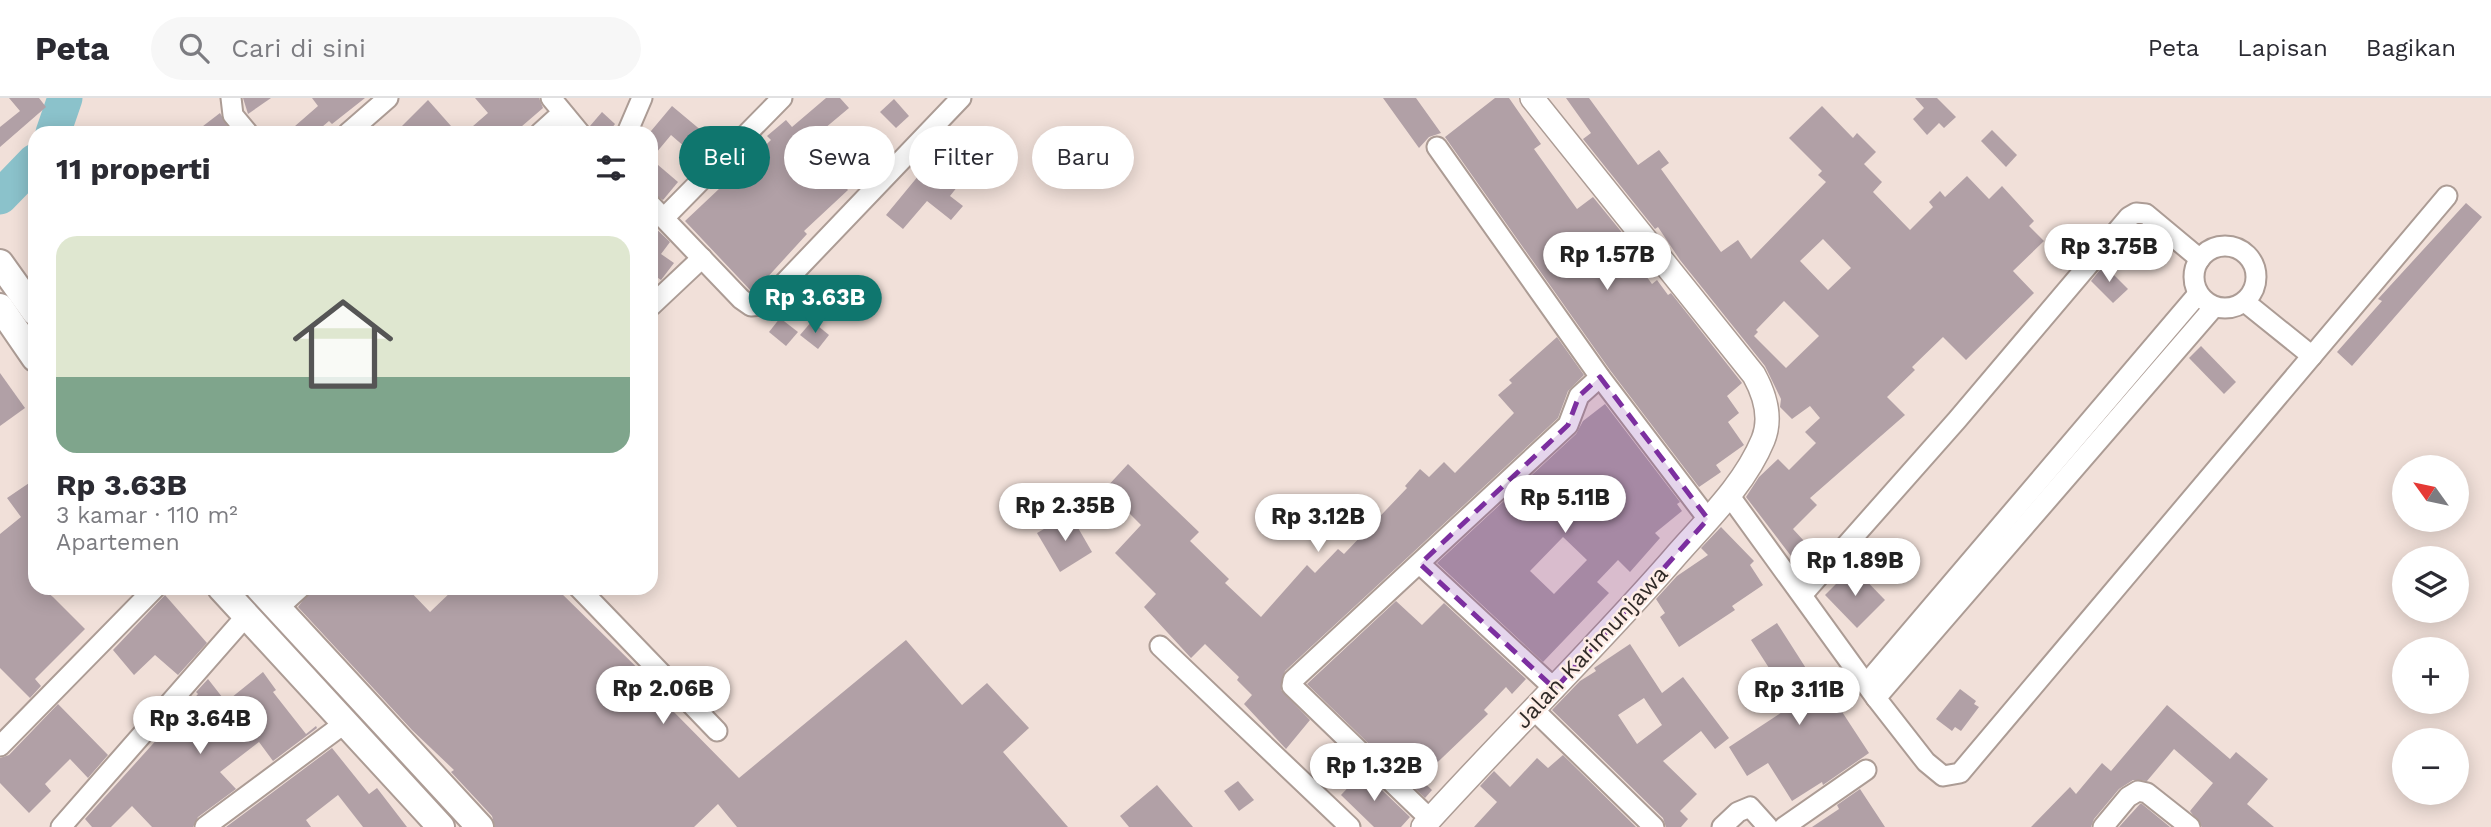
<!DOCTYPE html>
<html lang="id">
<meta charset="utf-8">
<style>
body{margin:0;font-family:"Work Sans",sans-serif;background:#f7f7f7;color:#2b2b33;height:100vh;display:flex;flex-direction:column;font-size:26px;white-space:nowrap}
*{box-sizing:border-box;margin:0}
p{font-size:23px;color:#7c7c81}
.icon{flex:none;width:38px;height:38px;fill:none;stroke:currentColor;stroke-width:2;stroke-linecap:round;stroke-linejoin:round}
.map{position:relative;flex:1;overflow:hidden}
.side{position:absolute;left:28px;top:28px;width:630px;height:469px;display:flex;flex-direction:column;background:#fff;border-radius:21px;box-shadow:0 4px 18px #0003}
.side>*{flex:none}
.banner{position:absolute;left:679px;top:28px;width:665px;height:63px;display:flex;gap:14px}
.needle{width:46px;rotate:303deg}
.controls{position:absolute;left:2392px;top:357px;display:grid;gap:14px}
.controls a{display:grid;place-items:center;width:77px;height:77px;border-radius:50%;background:#fff;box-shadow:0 4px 18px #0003;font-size:35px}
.price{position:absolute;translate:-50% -60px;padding:0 16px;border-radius:24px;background:#fff;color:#222;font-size:23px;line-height:46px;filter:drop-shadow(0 2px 4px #0008)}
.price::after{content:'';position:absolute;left:50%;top:42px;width:21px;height:16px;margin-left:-10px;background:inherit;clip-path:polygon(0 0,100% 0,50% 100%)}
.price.active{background:#0f766e;color:#fff}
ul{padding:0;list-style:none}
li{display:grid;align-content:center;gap:14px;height:371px;padding:0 28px}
li span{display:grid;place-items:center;height:217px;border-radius:21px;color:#555}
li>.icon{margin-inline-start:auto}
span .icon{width:126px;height:126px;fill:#fffc;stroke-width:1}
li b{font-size:30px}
h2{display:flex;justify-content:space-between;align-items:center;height:84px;padding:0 28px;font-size:30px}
.tag{padding:0 24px;border-radius:32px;background:#fff;box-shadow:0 4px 18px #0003;font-size:24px;line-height:63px}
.tag.active{background:#0f766e;color:#fff}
header{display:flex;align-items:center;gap:42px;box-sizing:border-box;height:98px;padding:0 35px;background:#fff;border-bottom:2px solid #e1e1e2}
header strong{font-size:33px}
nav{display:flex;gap:38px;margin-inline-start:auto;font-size:24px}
.search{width:490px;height:63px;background:#f7f7f7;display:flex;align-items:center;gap:18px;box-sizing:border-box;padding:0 24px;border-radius:38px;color:#7c7c81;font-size:26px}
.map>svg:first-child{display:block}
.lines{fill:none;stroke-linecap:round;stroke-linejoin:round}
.river{stroke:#8bc2cb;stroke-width:35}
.building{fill:#b1a0a6;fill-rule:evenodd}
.minor-casing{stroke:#ac9c95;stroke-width:23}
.tertiary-casing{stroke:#ac9c95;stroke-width:26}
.secondary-casing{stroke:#ac9c95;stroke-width:30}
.minor{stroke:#fff;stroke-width:19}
.tertiary{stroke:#fff;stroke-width:23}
.secondary{stroke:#fff;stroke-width:26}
.marked{fill:#7c2fa0;fill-opacity:0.2;stroke:#7c2fa0;stroke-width:5;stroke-dasharray:14 9;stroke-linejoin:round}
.labels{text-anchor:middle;stroke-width:5;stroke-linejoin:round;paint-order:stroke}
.street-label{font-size:23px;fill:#312b28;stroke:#feede6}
</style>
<header>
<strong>Peta</strong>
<div class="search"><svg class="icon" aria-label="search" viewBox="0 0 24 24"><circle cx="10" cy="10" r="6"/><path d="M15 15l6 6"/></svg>Cari di sini</div>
<nav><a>Peta</a><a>Lapisan</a><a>Bagikan</a></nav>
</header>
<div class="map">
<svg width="2491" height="729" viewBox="0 0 2491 729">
<rect width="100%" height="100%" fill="#f1e0d9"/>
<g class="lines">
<!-- river -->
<g class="river">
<polyline points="53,35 65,0"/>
<polyline points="0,99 35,63"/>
</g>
</g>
<!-- building -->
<g class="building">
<polygon points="9,0 39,0 46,9 0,49 0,29 20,13"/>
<polygon points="243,0 271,0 248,16"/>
<polygon points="312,0 365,0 332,26 329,23 315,35 287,35 318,8"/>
<polygon points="475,0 539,0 543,10 514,35 465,35 488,15"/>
<polygon points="826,0 840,0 849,10 806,46 848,92 804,133 807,136 753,195 685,123 771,42 767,38 786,22 792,29"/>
<polygon points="1383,0 1416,0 1441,35 1429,39 1419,50"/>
<polygon points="1495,0 1509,0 1541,46 1534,51 1577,111 1593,99 1633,148 1627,152 1652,186 1657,182 1668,197 1671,195 1742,285 1727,298 1739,315 1728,324 1744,347 1716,367 1721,374 1699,389 1610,272 1445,39"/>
<path d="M1566,0H1589L1638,67L1659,52L1669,65L1661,71L1721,154L1738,142L1751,161L1826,84L1818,77L1822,73L1789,40L1822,8L1853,40L1857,35L1876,54L1864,66L1882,84L1873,94L1910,132L1933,109L1929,104L1940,93L1945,99L1967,78L1989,101L2002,88L2034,123L2029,128L2044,143L2013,173L2034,195L1966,262L1943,239L1912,269L1915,272L1887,299L1905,317L1810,400L1817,407L1793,431L1816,456L1801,471L1746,399L1759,379L1778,361L1789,372L1816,345L1805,334L1820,320L1810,308L1792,321L1780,309L1781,301L1765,268L1680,162L1658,129L1655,131L1583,41L1591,35ZM1823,141L1851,170L1828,192L1800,163ZM1784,203L1819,238L1786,270L1754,238L1758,234L1756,232Z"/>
<polygon points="1915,0 1937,0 1956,19 1944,30 1939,25 1927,37 1913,21 1924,10"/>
<polygon points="894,1 909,18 896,30 880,14"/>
<polygon points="428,2 451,28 443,35 395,35"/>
<polygon points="672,8 715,44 700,62 671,37 651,61 651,33"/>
<polygon points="602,14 615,26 608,35 592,35 590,28"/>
<polygon points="220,15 229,31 224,35 194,35"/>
<polygon points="1992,32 2017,57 2006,69 1981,43"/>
<polygon points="960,39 977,53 963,70 969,74 950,98 963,108 951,122 927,103 903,131 886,117 919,77 930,86 954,57 949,53"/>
<polygon points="651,61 678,84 663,102 651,95"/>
<polygon points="2466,105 2482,119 2352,268 2337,254 2382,203 2378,201"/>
<polygon points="651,126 670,144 661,156 674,165 661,182 651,175"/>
<polygon points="2104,167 2128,191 2113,205 2091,183"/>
<polygon points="863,182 881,196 869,211 852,197"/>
<polygon points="780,220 798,234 786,248 769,234"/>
<polygon points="812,223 829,237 818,251 800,237"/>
<polygon points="1557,239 1584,277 1568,293 1558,320 1285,573 1281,592 1310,622 1286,651 1244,606 1252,597 1237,582 1239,579 1205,546 1191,560 1144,509 1156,496 1115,455 1141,427 1105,391 1128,366 1199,434 1190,443 1229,481 1225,485 1261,519 1307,467 1315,475 1338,451 1344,456 1407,390 1405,388 1420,371 1429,379 1444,364 1455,375 1514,315 1498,297 1512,285 1509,282"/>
<polygon points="2201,248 2236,284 2224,296 2189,260"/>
<polygon points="0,275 25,310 0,328"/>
<path d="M1605,306L1680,404L1677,406L1682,413L1655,435L1660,440L1630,474L1618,462L1597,484L1609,495L1543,564L1437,465L1576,336L1583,323ZM1563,439L1587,462L1554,496L1530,473Z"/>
<polygon points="35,381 35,490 42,490 53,499 85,531 35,581 41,588 30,600 0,570 0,436 21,419 7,400"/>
<polygon points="1070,416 1092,454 1060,474 1037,435"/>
<polygon points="1721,429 1754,463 1750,467 1763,487 1732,508 1735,512 1679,549 1660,519 1665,515 1656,501 1677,478 1708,457 1701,450"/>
<polygon points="1853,469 1885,502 1857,530 1825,497"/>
<polygon points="312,490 407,490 430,514 455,490 503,490 509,497 516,490 556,490 674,606 670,610 739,680 906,542 962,607 987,585 1029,630 1003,654 1068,729 737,729 718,706 694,729 495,729 492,718 451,674 454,672 412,632 298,509"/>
<polygon points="165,497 207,545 178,577 155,557 134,577 113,552"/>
<polygon points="1396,503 1422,527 1444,505 1526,581 1512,596 1506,589 1484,612 1488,616 1420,681 1432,692 1425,700 1307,586"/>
<polygon points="1777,525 1825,600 1831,597 1869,655 1823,687 1822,684 1792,703 1768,665 1747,678 1729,649 1793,607 1751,542"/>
<path d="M1630,546L1662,595L1683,579L1729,640L1715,651L1701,633L1663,663L1697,696L1680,713L1688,721L1681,729H1666L1663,720L1552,612L1580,583L1596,573L1594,570ZM1644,600L1662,627L1637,646L1618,617Z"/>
<polygon points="263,574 276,592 273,594 306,636 316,628 317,630 273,663 259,644 220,674 236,691 198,719 193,729 152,729 132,708 111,729 92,729 85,721 198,596 196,594 208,581 226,604"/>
<polygon points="1960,591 1976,603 1974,606 1979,609 1961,633 1955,629 1952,633 1936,621"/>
<polygon points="58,606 108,657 88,680 70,661 45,686 51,693 29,715 0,685 0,660 9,657"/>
<polygon points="2167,607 2230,661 2236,654 2268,681 2247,706 2274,729 2202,729 2190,713 2213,685 2174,651 2147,683 2133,682 2119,691 2094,721 2091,729 2031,729 2070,689 2076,696 2102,665 2111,673"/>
<polygon points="332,650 369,696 377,690 407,729 363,729 338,697 306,722 311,729 226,729"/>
<polygon points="1563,657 1636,729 1474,729 1497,704 1480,688 1494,673 1510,689 1537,660 1548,670"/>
<polygon points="1360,671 1410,719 1401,729 1374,729 1341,697 1357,680 1354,677"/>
<polygon points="1238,683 1254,702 1239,713 1224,693"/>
<polygon points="1157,687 1193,729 1129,729 1120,718"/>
<polygon points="1860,691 1885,729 1812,729 1839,711 1837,707"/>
<polygon points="2140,706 2142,706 2170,729 2119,729"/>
</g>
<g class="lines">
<!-- minor casing -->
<g class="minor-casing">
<g id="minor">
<polyline points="231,0 233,17 248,35"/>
<polyline points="551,0 580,35"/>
<polyline points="348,35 388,0"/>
<polyline points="540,35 562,15"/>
<polyline points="627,35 642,0"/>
<polyline points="1437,49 1600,279 1708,421"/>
<polyline points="651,107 741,201 751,208 763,207 961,0"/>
<polyline points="664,120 782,0"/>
<circle cx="2225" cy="179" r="31"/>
<polyline points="2245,204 2312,258"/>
<polyline points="651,208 702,160"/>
<polyline points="1729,397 1876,600 1926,664 1943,678 1960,675 2447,98"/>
<polyline points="1420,466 1555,591"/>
<polyline points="579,490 717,633"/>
<polyline points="1803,496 1957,322 2129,119 2136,115 2146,116 2200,161"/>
<polyline points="277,511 300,490"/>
<polyline points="1160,548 1350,729"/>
<polyline points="1866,586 2198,196"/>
<polyline points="1876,600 2214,209"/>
<polyline points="1534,612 1654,729"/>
<polyline points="0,648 155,490"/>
<polyline points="1430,721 1292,588 1293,582 1568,327 1579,298 1600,279"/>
<polyline points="61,729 247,517"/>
<polyline points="205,729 345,625"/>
<polyline points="1722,729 1738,714 1750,709 1768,729"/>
<polyline points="1784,729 1866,672"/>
<polyline points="2103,729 2128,699 2138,693 2147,695 2190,729"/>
</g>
</g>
<!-- tertiary casing -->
<g class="tertiary-casing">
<path id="tertiary" d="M1423,729C1505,638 1593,553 1673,461C1705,424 1744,388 1763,342C1772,320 1765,297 1754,277L1532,0"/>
</g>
<!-- secondary casing -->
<g class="secondary-casing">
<g id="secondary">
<polyline points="0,165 35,214"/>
<polyline points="0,209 35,260"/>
<polyline points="221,490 441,729"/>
<polyline points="259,490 480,729"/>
</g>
</g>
<!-- minor -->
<use href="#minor" class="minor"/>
<!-- tertiary -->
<use href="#tertiary" class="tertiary"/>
<!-- secondary -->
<use href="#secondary" class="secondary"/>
</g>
<!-- marked area -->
<path class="marked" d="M1600,279L1708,421L1555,591L1420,466L1568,327L1579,298Z"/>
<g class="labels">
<!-- street labels -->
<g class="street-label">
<text transform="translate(1591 549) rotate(-47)" y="8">Jalan Karimunjawa</text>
</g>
</g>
</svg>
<div class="controls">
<a><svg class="needle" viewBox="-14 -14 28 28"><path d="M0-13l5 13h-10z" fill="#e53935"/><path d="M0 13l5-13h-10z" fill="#7c7c81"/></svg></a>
<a><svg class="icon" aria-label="layers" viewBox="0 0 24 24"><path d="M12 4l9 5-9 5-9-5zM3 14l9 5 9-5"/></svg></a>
<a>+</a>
<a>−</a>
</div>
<b class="price" style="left:2109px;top:186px">Rp 3.75B</b>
<b class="price" style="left:1607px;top:194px">Rp 1.57B</b>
<b class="price active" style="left:815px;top:237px">Rp 3.63B</b>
<b class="price" style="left:1565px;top:437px">Rp 5.11B</b>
<b class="price" style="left:1065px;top:445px">Rp 2.35B</b>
<b class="price" style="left:1318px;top:456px">Rp 3.12B</b>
<b class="price" style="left:1855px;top:500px">Rp 1.89B</b>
<b class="price" style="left:663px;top:628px">Rp 2.06B</b>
<b class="price" style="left:1799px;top:629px">Rp 3.11B</b>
<b class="price" style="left:200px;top:658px">Rp 3.64B</b>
<b class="price" style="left:1374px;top:705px">Rp 1.32B</b>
<div class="banner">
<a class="tag active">Beli</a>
<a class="tag">Sewa</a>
<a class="tag">Filter</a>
<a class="tag">Baru</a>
</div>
<section class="side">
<h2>11 properti<svg class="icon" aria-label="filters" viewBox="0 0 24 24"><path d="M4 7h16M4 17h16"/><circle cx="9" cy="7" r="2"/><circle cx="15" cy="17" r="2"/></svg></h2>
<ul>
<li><span style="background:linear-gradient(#dfe7d0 65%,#7fa58c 0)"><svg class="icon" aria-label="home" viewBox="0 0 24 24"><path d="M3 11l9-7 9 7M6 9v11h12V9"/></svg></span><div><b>Rp 3.63B</b><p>3 kamar · 110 m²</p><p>Apartemen</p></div></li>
</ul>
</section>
</div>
